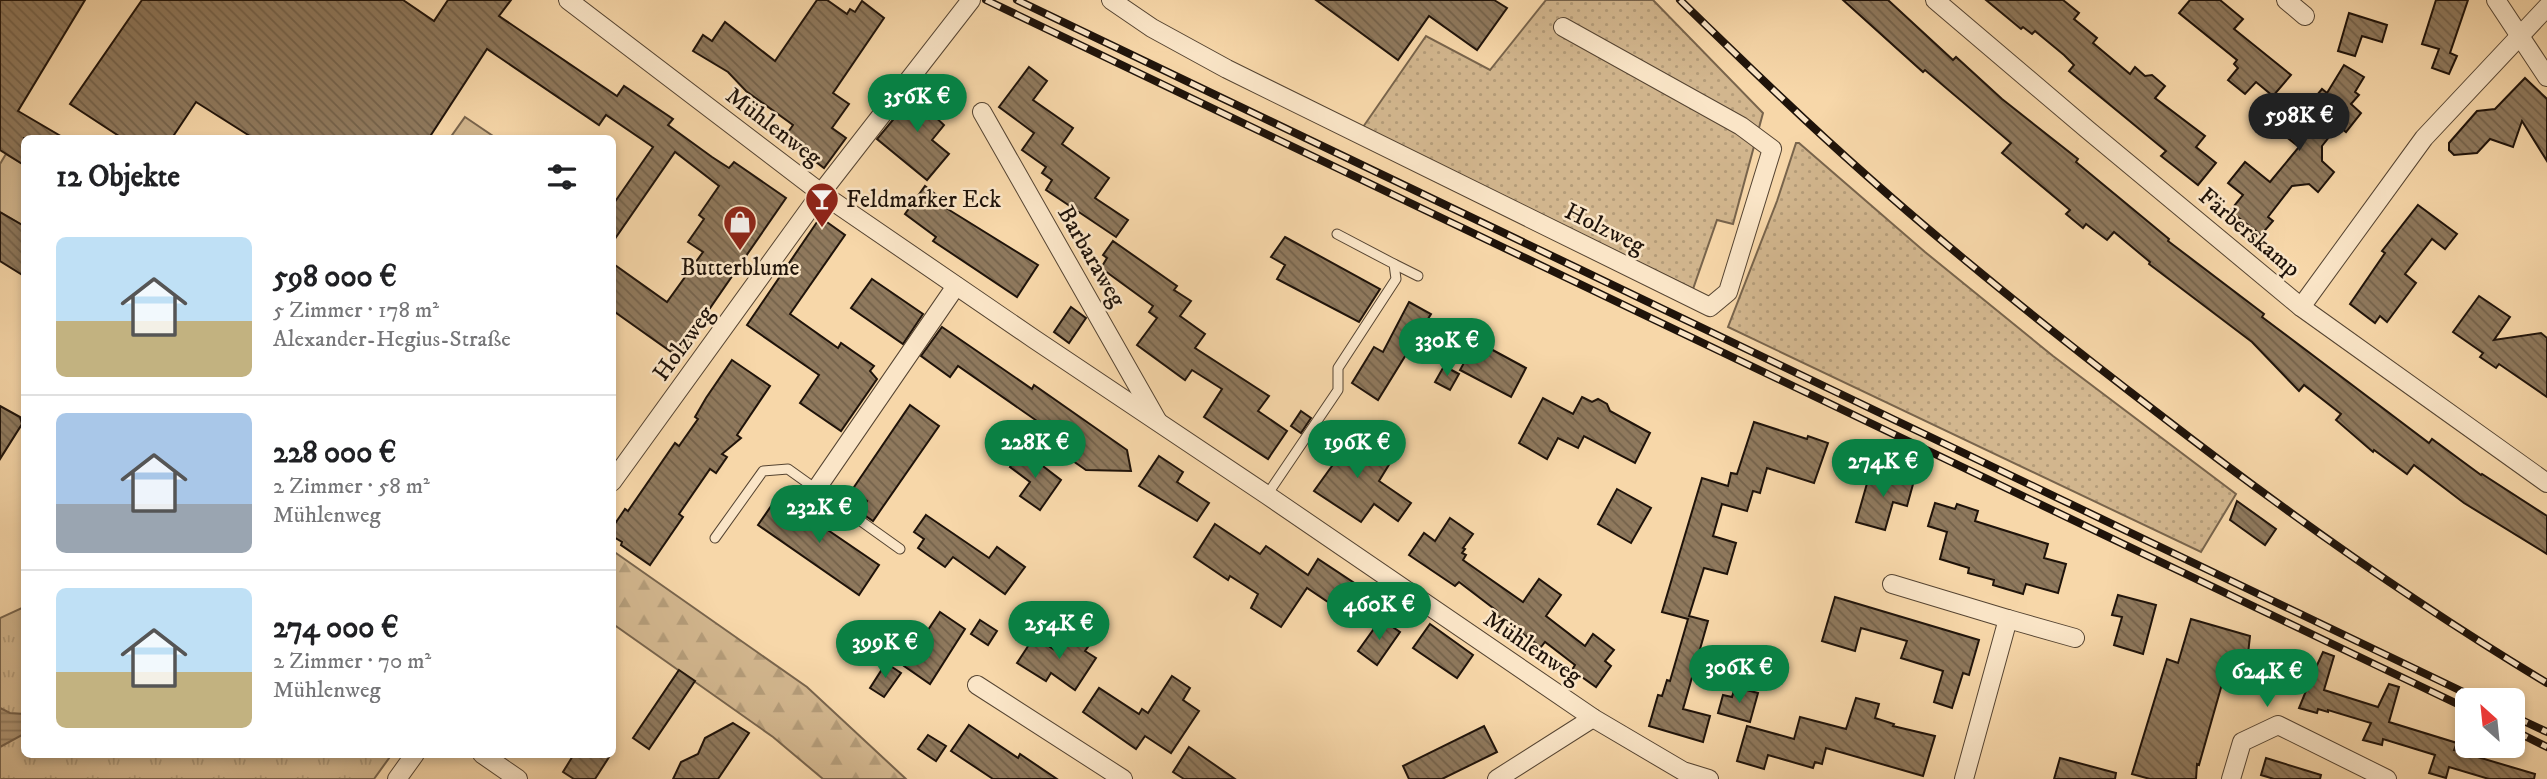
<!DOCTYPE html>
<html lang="de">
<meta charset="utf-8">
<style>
body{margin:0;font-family:"IM FELL DW Pica",serif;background:#f6f6f6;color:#202124;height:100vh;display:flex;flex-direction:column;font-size:26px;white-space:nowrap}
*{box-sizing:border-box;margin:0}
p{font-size:23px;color:#757577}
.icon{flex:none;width:38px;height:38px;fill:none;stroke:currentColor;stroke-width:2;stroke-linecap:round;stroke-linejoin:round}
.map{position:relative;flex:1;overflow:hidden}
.panel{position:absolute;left:21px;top:135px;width:595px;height:623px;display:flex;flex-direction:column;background:#fff;border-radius:10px;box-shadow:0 4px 10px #0003}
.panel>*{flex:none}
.needle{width:46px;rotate:333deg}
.controls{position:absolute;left:2455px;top:688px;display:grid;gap:14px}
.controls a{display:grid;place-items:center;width:70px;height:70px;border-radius:10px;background:#fff;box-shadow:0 4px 10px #0003;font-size:35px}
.price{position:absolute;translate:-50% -60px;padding:0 16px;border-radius:24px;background:#0b8043;color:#fff;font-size:23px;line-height:46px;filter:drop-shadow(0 2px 4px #0008)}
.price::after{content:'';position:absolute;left:50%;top:42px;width:21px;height:16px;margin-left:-10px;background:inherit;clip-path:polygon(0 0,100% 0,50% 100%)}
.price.on{background:#222;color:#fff}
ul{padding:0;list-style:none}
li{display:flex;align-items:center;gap:21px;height:175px;padding:0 35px}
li+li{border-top:2px solid #e0e0e0}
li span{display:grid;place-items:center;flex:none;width:196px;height:140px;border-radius:10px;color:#555}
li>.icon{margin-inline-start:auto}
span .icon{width:84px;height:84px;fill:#fffc;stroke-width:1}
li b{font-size:30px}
h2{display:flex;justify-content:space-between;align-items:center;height:84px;padding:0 35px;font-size:30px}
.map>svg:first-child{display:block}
.grass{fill:#d2b68e;stroke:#78644c;stroke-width:2}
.forest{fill:url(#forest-firs);stroke:#78644c;stroke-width:2}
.park{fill:url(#park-tufts);stroke:#78644c;stroke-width:2}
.garden{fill:url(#garden-dots);stroke:#78644c;stroke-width:2}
.water{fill:url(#water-rules);stroke:#756049;stroke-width:2}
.building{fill:url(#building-back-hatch);stroke:#1f130a;stroke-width:2}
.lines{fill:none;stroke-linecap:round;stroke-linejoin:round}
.service-casing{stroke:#554432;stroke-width:11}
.minor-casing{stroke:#554432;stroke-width:20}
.service{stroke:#fae5c7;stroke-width:9}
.minor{stroke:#fae5c7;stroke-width:18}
.rail-casing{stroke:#1f130a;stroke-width:8}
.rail{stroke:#fae5c7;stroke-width:5;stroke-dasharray:16;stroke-linecap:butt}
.labels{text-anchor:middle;stroke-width:5;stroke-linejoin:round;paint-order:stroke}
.street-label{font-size:24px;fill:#1f130a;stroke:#fae5c7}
.poi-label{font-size:24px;fill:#1f130a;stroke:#fae5c7;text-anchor:start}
</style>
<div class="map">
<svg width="2547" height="779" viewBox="0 0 2547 779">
<defs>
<pattern id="forest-firs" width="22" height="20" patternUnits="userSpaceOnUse" patternTransform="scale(1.75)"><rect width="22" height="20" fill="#d2b68e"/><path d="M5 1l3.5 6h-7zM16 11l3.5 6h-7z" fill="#b49c79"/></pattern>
<pattern id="park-tufts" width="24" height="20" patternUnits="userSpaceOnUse" patternTransform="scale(1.75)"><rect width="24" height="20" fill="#d2b68e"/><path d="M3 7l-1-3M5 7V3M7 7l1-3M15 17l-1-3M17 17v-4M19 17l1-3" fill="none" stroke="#b49c79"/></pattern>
<pattern id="garden-dots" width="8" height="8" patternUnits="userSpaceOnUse" patternTransform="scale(1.75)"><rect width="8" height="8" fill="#d2b68e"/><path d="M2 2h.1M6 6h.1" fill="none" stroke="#b49c79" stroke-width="1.8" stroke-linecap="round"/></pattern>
<pattern id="water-rules" width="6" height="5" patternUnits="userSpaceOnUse" patternTransform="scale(1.75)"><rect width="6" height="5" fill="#ae9473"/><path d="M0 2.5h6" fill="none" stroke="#8d785d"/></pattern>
<pattern id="building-back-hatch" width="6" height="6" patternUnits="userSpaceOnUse" patternTransform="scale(1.75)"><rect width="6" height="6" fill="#8f795d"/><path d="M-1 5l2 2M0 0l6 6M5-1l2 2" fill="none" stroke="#74624b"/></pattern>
</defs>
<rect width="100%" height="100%" fill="#f7d7a9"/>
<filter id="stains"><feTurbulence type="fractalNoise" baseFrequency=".00286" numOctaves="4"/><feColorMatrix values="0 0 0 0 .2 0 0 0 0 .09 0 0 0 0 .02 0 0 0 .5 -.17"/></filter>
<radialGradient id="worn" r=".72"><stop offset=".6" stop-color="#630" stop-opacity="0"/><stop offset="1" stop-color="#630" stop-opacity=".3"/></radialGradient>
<!-- grass -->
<g class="grass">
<polygon points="465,117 496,138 450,138"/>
<polygon points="6,154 24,165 24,226 0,212 0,164"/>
</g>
<!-- forest -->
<polygon class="forest" points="613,551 807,687 906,779 823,779 773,737 613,624"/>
<!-- park -->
<polygon class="park" points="24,607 24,754 392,754 374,779 0,779 0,618"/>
<!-- garden -->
<g class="garden">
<polygon points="1546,0 1653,0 1763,113 1733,224 1717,220 1693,289 1363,127 1426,36 1490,70"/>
<polygon points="1796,143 1799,143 1925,252 2053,356 2236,494 2201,552 1728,327 1777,201"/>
</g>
<!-- water -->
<polygon class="water" points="0,708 10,713 24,714 24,734 0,747"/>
<!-- building -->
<g class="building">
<polygon points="0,0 85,0 18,111 64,138 24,138 24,165 0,150"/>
<polygon points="142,0 403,0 434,21 448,0 511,0 499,16 617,96 624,86 673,119 668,125 712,157 729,168 734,162 786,198 677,356 612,310 612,263 667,302 703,252 688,242 704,219 699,215 719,186 675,152 612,243 612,206 653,147 606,115 599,125 487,49 429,138 253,138 196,102 172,138 122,138 70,104"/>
<polygon points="817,0 827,0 847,14 850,9 855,12 862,1 884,18 833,93 849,104 832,128 846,138 824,168 784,138 793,125 746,91 728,72 693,51 703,35 712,41 725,22 775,61"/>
<polygon points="1316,0 1494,0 1507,8 1477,50 1429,16 1398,60"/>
<polygon points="1843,0 1888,0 1953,60 1956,57 2002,99 2078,159 2076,162 2169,239 2168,241 2264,314 2262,317 2429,443 2432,439 2481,475 2482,474 2547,516 2547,554 2464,503 2414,465 2407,474 2374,450 2373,452 2336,420 2341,414 2304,385 2299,391 2252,342 2149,264 2150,262 2114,232 2107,240 2086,224 2083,228 2066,214 2070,210 2002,153 2011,143 1925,70 1923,72"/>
<polygon points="1986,0 2063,0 2079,13 2074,19 2097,38 2093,43 2130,74 2135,67 2145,76 2152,75 2165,86 2155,98 2205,136 2196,147 2216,163 2198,185 2161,156 2166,151 2069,71 2074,65 2064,55 2035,31 2032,34 2023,27 2021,29"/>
<polygon points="2190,0 2220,0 2243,19 2234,29 2291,75 2273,96 2256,82 2245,94 2228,80 2238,68 2234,64 2237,60 2179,13"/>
<polygon points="2436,0 2468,0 2450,53 2457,56 2449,74 2432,68 2439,49 2422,44"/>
<polygon points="2349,13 2387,25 2382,42 2362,36 2355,56 2338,51"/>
<polygon points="2344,65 2364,77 2355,92 2359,95 2351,104 2361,113 2346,132 2338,126 2322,146 2322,161 2334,172 2318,192 2309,184 2292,186 2268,217 2273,221 2261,235 2230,211 2243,195 2228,183 2245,162 2270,182 2299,147 2284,135 2322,89 2327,93"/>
<polygon points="1029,67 1047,81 1033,100 1073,128 1062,144 1109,178 1095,198 1128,220 1116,237 1046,190 1052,180 1042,173 1046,167 1022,150 1034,133 999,107"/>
<polygon points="2525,78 2547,99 2547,161 2522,121 2513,147 2490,139 2477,153 2454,155 2449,150 2449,143 2477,111 2495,109"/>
<polygon points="921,86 941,102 931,113 944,125 932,140 949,154 927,180 877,139"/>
<polygon points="925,186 948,204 946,208 1038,265 1017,297 933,241 936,237 905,214"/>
<polygon points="2418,205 2457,234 2445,249 2432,239 2405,274 2416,283 2387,322 2380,316 2375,323 2350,304 2385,253 2382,251"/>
<polygon points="0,212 24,226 24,276 0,261"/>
<polygon points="824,220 845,235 790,314 838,348 841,343 874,366 870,371 877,379 841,431 800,403 819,375 747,325 817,222"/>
<polygon points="1285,237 1380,289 1359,322 1277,279 1285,265 1271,257"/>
<polygon points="1113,241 1177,286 1174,290 1191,301 1180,316 1205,334 1195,348 1269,396 1258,411 1287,431 1268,459 1204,417 1222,389 1192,370 1185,380 1137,345 1157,318 1149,312 1153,306 1101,268 1107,258 1103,255"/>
<polygon points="872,279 923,314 903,344 851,308"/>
<polygon points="2479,296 2510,317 2494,340 2541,333 2547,338 2547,397 2499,364 2496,368 2480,357 2483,353 2453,332"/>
<polygon points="1409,302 1431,314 1378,400 1352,383 1374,347 1383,352"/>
<polygon points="1071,307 1086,318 1069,343 1054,332"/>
<polygon points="942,327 1032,389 1034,385 1127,450 1131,471 1086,470 1063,454 1070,444 958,366 950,377 921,356"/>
<polygon points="1476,341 1526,368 1511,397 1460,370"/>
<polygon points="732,360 770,386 737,435 741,438 722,454 727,457 716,473 710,469 679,514 683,517 650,565 621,545 622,542 612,536 612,528 625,509 628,511 675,443 679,446 698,419 695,417 706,398"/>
<polygon points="1444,366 1459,374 1450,390 1435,382"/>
<polygon points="1582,397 1592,402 1598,399 1607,404 1610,411 1650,433 1635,463 1584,436 1578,448 1558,438 1547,459 1519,443 1543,398 1573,414"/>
<polygon points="910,405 939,426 873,521 860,512 867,501 852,490"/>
<polygon points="0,406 20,417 22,424 0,459"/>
<polygon points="1301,411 1311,418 1301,433 1291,426"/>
<polygon points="1754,422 1807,439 1808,436 1828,443 1814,483 1767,468 1760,493 1753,491 1747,511 1722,504 1713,536 1736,543 1727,574 1704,568 1689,616 1708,621 1683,709 1710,716 1703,742 1649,726 1658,695 1662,696 1667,680 1670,681 1688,619 1662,612 1702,478 1728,486 1731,473 1737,474"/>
<polygon points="1322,426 1358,451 1362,445 1390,463 1379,481 1411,503 1398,521 1374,504 1361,522 1314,491 1337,459 1312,441"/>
<polygon points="1022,450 1061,480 1040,510 1020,496 1030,482 1010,467"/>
<polygon points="1159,456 1183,472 1177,482 1209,503 1197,521 1139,486"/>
<polygon points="1870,473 1897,480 1899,473 1915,477 1907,506 1893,502 1885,530 1856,522"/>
<polygon points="1617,489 1651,508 1631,543 1598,524"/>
<polygon points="778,496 879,565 859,595 758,525"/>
<polygon points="2237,501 2276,529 2265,545 2230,520"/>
<polygon points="1935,503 1955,509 1957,504 1978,511 1975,521 2048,544 2044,558 2066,564 2058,593 2026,584 2023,594 1993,585 1994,580 1968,573 1969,568 1940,559 1947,532 1928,526"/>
<polygon points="926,515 989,558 997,547 1025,567 1005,594 953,557 945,567 918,548 924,539 914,532"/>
<polygon points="1450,518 1473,534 1463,548 1465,549 1462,553 1466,555 1463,560 1523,602 1539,579 1561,595 1546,616 1585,646 1593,634 1614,650 1605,661 1611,666 1596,687 1572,670 1575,665 1545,642 1541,647 1495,614 1497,611 1459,582 1455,586 1409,555 1424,533 1435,541"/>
<polygon points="1215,524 1260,554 1266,546 1308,575 1318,559 1374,596 1356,621 1307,588 1281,627 1251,608 1258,594 1230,576 1228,580 1194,557"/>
<polygon points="2118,595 2156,605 2143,654 2114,645 2122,617 2112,615"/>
<polygon points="1835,597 1979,640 1969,675 1963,673 1952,708 1934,702 1943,671 1901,658 1907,641 1861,628 1855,651 1822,641"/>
<polygon points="940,612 965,629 930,684 904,666"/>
<polygon points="1381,619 1400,632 1377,665 1358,651"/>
<polygon points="2191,619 2250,636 2248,654 2313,674 2323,652 2334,656 2324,690 2378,707 2389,684 2399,687 2389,722 2457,743 2454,750 2535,774 2534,779 2489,779 2449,767 2446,778 2429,773 2435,755 2383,739 2382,745 2363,740 2371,723 2328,710 2328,712 2318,709 2317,713 2299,708 2306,691 2240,671 2239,674 2226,670 2199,765 2197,764 2196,779 2150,779 2132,774 2167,659 2178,663"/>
<polygon points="980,620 997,631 988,645 971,634"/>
<polygon points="1430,624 1473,655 1457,678 1413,648"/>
<polygon points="1074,634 1090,644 1085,651 1096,658 1075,690 1051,673 1046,681 1017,663 1034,637 1061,654"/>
<polygon points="886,663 901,673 884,697 870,688"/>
<polygon points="679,670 695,681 649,749 633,738"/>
<polygon points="1172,676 1190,688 1183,700 1199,711 1171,753 1145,736 1136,749 1083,712 1099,688 1139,714 1142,709 1148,713"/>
<polygon points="1735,687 1758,693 1750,722 1718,713 1723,695 1732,697"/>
<polygon points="1856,698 1879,704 1875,718 1894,724 1893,726 1935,736 1923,776 1826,748 1822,764 1815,762 1813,768 1768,755 1764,769 1737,761 1747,726 1794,739 1800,717 1846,729"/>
<polygon points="733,723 749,733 718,779 673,779 681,762 698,754 705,738"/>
<polygon points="969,725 1018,758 1020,754 1057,779 993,779 951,751"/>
<polygon points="1484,726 1497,752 1442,779 1409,779 1403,766"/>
<polygon points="928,735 946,746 936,761 918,749"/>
<polygon points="1189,747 1202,756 1235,779 1184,779 1173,772"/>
<polygon points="574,754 611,754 595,779 574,779 563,772"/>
<polygon points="2060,758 2116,773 2115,779 2054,779"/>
<polygon points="2266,758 2321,775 2320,779 2274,779 2261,775"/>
</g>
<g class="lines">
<!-- service casing -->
<g class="service-casing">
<g id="service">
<polyline points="1394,264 1418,276"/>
<polyline points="1267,495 1338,390 1338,368 1396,279 1394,264 1337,234"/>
<polyline points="715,538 763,471 788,469 900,549"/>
</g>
</g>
<!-- minor casing -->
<g class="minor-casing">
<g id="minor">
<polyline points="568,0 821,193 1034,339 1267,495 1593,718 1683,771 1709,779"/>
<polyline points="1111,0 1152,28 1227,69 1710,307 1728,292 1772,149 1741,126 1563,27"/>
<polyline points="1935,0 2088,130 2301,307 2547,483"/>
<polyline points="2286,0 2305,16"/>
<polyline points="2496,0 2547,77"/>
<polyline points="982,112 1157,420"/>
<polyline points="2301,307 2424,138 2547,7"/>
<polyline points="612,482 821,193 971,0"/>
<polyline points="817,488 956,286"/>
<polyline points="1892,584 2008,619 1964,779"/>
<polyline points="2008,619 2075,638"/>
<polyline points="977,685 1123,779"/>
<polyline points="482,754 518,779"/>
<polyline points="397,779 415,754"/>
<polyline points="1497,779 1593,718"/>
<polyline points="2231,779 2242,742 2278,725 2387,779"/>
</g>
</g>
<!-- service -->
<use href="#service" class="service"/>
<!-- minor -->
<use href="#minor" class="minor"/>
<!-- rail casing -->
<g class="rail-casing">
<g id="rail">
<polyline points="986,0 2468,709"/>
<polyline points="1017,0 2480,700"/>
<path d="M1680,0C1714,33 1749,67 1784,100C1902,212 2030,315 2159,414C2283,510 2412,602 2547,683"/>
<polyline points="2513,716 2547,732"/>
<polyline points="2513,730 2547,747"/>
</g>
</g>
<!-- rail -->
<use href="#rail" class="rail"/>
</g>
<!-- icons -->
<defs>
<g id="bar-pin" transform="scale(1.75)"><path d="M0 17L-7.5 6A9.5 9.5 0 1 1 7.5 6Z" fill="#8f2418" stroke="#fae5c7"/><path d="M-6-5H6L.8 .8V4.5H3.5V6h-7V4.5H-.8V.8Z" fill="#fff"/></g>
<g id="shop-pin" transform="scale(1.75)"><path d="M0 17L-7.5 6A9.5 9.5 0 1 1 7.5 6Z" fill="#8f2418" stroke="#fae5c7"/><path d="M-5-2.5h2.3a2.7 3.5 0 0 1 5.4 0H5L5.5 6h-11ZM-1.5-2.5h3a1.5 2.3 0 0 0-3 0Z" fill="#fff"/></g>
</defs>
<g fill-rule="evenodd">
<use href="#bar-pin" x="822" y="199"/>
<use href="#shop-pin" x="740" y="222"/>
</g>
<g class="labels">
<!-- street labels -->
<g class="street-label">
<text transform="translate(774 126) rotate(37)" y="8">Mühlenweg</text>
<text transform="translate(1605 228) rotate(26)" y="8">Holzweg</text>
<text transform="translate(2250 232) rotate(40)" y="8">Färberskamp</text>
<text transform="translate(1092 256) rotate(60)" y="8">Barbaraweg</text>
<text transform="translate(683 343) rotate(-54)" y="8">Holzweg</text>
<text transform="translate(1533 647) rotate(34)" y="8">Mühlenweg</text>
</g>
<!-- poi labels -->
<g class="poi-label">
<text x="846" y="207">Feldmarker Eck</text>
<text x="740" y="275" text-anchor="middle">Butterblume</text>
</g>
</g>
<rect width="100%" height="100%" filter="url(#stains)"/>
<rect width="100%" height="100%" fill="url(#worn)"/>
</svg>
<div class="controls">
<a><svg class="needle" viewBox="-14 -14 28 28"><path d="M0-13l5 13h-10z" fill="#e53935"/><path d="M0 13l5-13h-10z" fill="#757577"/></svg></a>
</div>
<b class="price" style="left:917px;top:134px">356K €</b>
<b class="price on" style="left:2299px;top:153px">598K €</b>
<b class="price" style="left:1447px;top:378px">330K €</b>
<b class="price" style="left:1035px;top:480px">228K €</b>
<b class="price" style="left:1357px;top:480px">196K €</b>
<b class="price" style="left:1883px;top:499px">274K €</b>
<b class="price" style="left:819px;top:545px">232K €</b>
<b class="price" style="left:1379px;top:642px">460K €</b>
<b class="price" style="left:1059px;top:661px">254K €</b>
<b class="price" style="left:885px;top:680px">399K €</b>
<b class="price" style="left:1739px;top:705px">306K €</b>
<b class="price" style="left:2267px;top:709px">624K €</b>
<section class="panel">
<h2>12 Objekte<svg class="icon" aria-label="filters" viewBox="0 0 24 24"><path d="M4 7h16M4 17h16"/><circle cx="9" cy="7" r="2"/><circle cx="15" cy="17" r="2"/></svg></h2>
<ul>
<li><span style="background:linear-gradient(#bfe0f5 60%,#c2b280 0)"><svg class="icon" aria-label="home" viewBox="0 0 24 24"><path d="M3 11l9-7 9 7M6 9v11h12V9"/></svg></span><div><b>598 000 €</b><p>5 Zimmer · 178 m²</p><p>Alexander-Hegius-Straße</p></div></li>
<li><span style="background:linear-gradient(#a9c7e8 65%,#9aa5b1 0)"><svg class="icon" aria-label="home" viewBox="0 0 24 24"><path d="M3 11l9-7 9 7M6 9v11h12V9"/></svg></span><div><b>228 000 €</b><p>2 Zimmer · 58 m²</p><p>Mühlenweg</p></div></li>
<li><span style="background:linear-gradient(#bfe0f5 60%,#c2b280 0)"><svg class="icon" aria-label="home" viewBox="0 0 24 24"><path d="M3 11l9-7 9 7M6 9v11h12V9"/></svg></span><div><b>274 000 €</b><p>2 Zimmer · 70 m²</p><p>Mühlenweg</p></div></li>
</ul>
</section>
</div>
